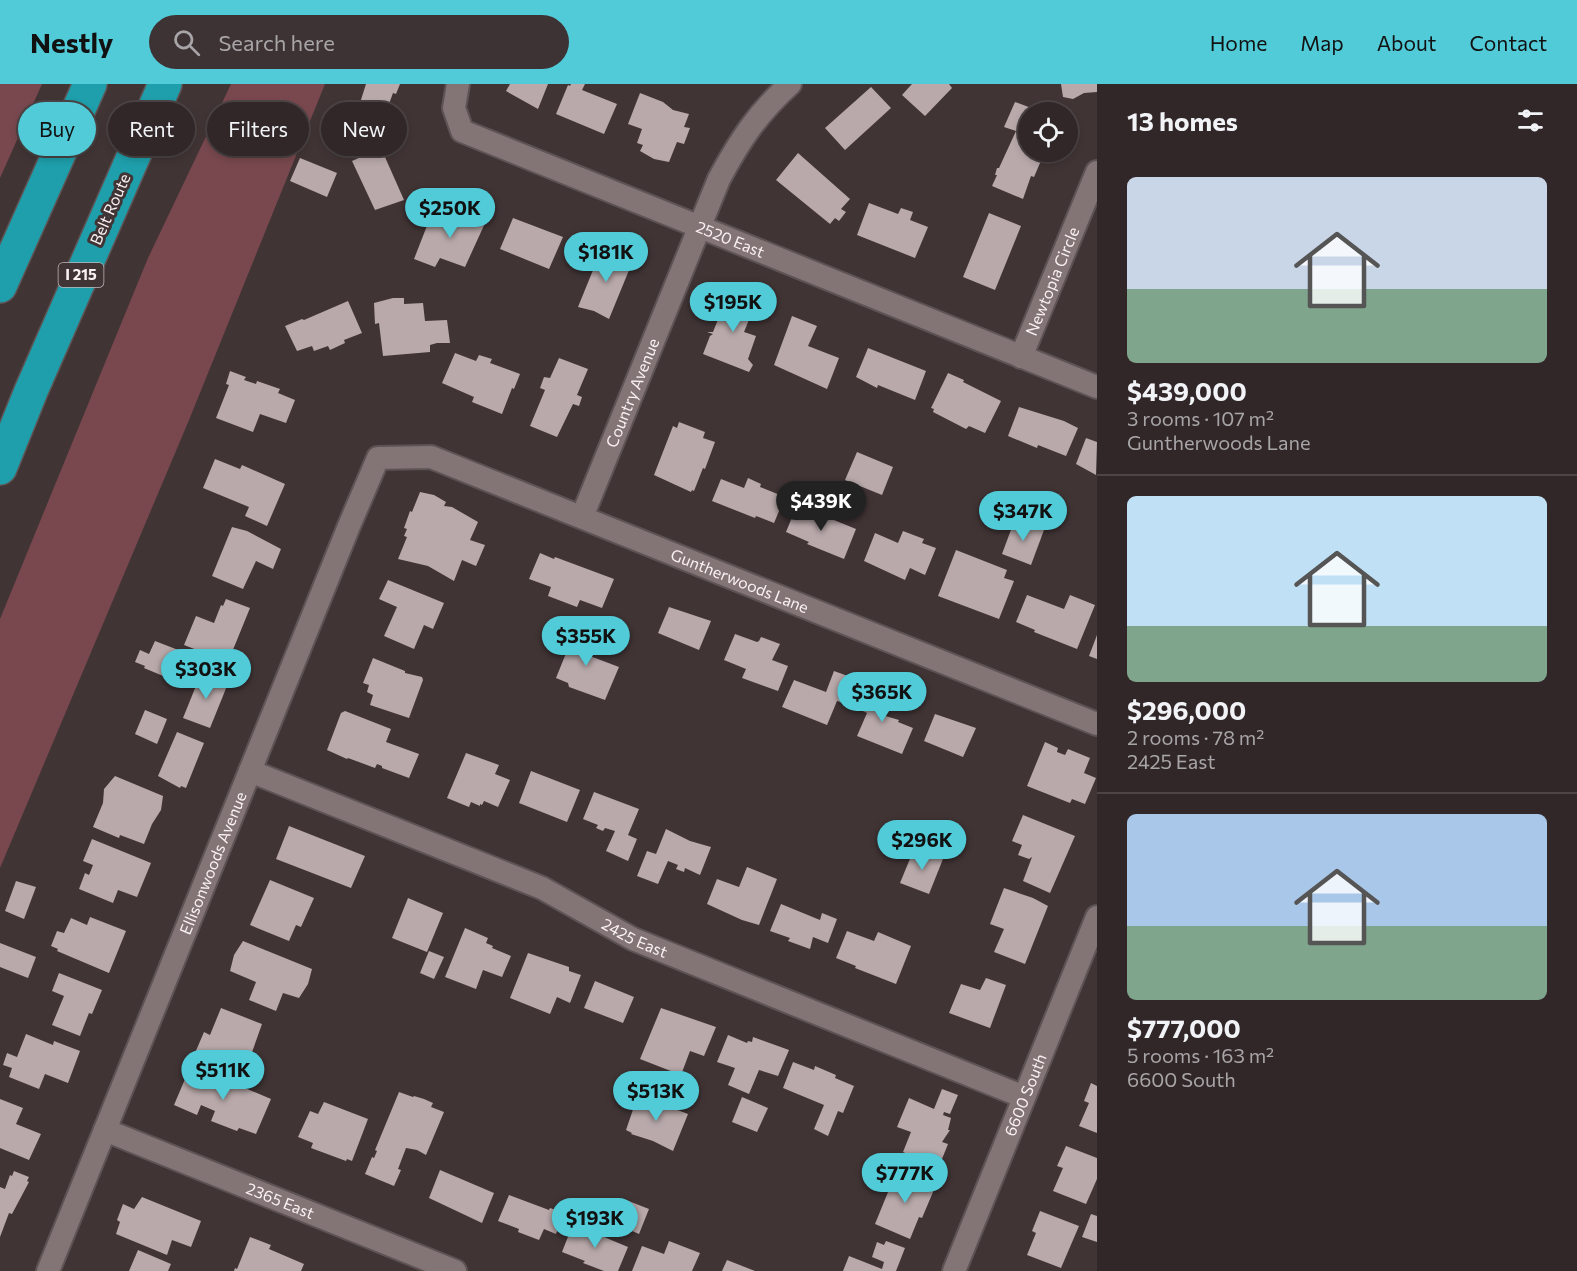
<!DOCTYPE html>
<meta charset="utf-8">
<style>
body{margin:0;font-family:Commissioner,sans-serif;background:#3d3334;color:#f1f3f6;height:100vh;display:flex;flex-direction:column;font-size:22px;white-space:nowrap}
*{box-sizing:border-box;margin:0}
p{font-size:20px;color:#a8a5a8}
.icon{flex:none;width:33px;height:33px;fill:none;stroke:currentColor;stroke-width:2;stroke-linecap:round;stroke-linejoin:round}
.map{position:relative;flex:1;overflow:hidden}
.panel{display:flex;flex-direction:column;background:#312728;width:480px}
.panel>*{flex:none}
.banner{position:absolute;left:18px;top:18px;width:570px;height:54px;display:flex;gap:12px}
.controls{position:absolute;left:1018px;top:18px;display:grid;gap:12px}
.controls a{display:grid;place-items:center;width:60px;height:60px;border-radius:50%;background:#312728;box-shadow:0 3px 9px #0003,0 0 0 2px #4c4445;font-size:30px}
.price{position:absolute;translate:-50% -51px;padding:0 14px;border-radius:21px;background:#52cbd8;color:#111;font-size:20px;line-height:39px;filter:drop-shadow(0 2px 3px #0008)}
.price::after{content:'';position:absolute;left:50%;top:36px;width:18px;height:14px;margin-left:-9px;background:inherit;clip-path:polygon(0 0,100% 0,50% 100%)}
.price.selected{background:#222;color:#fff}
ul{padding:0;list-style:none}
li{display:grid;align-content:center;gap:12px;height:318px;padding:0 30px}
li+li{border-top:2px solid #4c4445}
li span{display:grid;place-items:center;height:186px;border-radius:9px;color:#555}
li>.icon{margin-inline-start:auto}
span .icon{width:108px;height:108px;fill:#fffc;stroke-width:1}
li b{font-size:26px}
h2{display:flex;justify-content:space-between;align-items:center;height:72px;padding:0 30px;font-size:26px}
.pill{padding:0 21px;border-radius:27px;background:#312728;box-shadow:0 3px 9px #0003,0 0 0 2px #4c4445;font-size:21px;line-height:54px}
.pill.selected{background:#52cbd8;color:#111}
header{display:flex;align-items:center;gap:36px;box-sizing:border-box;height:84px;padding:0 30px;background:#52cbd8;color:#111}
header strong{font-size:28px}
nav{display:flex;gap:33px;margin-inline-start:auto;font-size:21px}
.search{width:420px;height:54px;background:#3d3334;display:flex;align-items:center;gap:15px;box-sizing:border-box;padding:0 21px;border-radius:33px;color:#a8a5a8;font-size:22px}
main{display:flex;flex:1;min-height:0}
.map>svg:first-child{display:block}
.green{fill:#78484e}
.building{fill:#b9a9aa}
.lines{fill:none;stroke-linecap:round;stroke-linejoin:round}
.street-casing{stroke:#5e5354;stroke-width:26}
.highway-casing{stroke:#5e5354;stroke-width:36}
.street{stroke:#837475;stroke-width:22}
.highway{stroke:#1e9fab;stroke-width:33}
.labels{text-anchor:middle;stroke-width:6;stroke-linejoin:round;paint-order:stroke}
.shield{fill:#413435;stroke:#c2b8b9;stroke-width:1.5}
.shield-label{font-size:15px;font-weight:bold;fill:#faf1f2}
.street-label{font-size:16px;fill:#faf1f2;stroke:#413435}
</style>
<header>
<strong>Nestly</strong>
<div class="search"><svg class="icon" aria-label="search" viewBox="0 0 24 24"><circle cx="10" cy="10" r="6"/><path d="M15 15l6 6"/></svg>Search here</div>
<nav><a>Home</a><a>Map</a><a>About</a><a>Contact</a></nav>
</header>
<main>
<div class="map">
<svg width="1097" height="1187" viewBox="0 0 1097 1187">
<rect width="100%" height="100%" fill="#413435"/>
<!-- green -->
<g class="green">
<polygon points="0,0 42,0 0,94"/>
<polygon points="231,0 325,0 189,336 0,784 0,535 148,174"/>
</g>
<!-- building -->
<g class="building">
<polygon points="366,0 400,0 396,10 393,9 385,31 359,22"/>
<polygon points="510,0 548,0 538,25 506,7"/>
<polygon points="571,0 585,0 582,6 617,20 604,50 556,30 568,1 570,2"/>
<polygon points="912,0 949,0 952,4 925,32 902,11"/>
<polygon points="1061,0 1097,0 1097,8 1084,9 1073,15 1063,13"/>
<polygon points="871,3 891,24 845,66 825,44"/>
<polygon points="640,9 663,18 673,26 689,30 684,43 690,44 684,60 677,58 669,78 654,75 640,67 643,61 637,59 642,45 628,40"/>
<polygon points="1015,18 1042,28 1029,28 1029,68 1041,68 1040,70 1043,72 1034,93 1031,92 1023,115 992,102 997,91 995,91 997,84 999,84 1016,47 1004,43"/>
<polygon points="381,64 404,116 375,126 352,77"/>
<polygon points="798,69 850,115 841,125 846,128 839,137 835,134 830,140 776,96"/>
<polygon points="300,74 337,89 327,113 290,97"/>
<polygon points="869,119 898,130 901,124 913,128 910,136 928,143 915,174 857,151"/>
<polygon points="455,125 486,137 465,183 440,174 435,183 414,175 432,129 451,136"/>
<polygon points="989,129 1021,142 995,206 963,193"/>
<polygon points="513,134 563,153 549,185 500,165"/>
<polygon points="602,164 627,174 629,172 634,174 609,235 594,227 578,223"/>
<polygon points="730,205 757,216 744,248 756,252 748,275 753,281 749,288 703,270 710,252 713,250 707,248 713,248"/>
<polygon points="393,214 404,214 404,220 423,219 425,237 447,236 450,259 437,259 430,261 430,268 383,272 379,239 375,240 374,219"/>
<polygon points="348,217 362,249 344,256 345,259 330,266 328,262 314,267 312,262 297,267 285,242 302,235 304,236"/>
<polygon points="792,232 817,242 808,262 839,274 827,305 774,281"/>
<polygon points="868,264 926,287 915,316 878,301 877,304 856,293"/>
<polygon points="455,269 476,277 479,271 492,275 490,279 520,290 514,305 512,304 502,330 472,318 474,313 442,299"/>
<polygon points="559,274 588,285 577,311 582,313 579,322 573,320 557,353 530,342 545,306 540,304 544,293 550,294"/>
<polygon points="230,287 246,293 244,296 256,300 257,297 280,305 278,309 295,316 286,339 260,330 253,348 216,334 229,301 226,300"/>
<polygon points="948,289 964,296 963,298 1001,317 985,349 969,342 966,345 933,328 934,325 931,324"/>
<polygon points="1019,323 1064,337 1078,344 1066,372 1038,361 1037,364 1008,352"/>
<polygon points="679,338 705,348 703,354 715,358 705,385 703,384 694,407 692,406 691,408 654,391 673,342 677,344"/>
<polygon points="1086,354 1097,358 1096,391 1076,380"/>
<polygon points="857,368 893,383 882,411 845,396"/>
<polygon points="215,375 240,385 242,381 285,400 267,442 245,432 249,423 203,404"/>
<polygon points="748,394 761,400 760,403 785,413 774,439 756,432 755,434 712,417 721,395 744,404"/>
<polygon points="420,408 434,411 446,418 444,422 452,423 478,438 470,456 485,461 476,482 462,476 454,497 428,482 398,475 407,453 404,452 407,445 404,444 410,427 412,428"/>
<polygon points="797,421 856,445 844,475 807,460 809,458 786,448"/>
<polygon points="1015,435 1044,446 1031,481 1002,470"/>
<polygon points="232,443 247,447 281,465 273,485 256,477 243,505 212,492"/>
<polygon points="903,447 924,455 922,459 936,464 925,491 910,484 905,496 864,477 875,449 898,459"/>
<polygon points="956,466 1007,486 1004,494 1014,497 999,535 938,512"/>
<polygon points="540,469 554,475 555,473 614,495 602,524 580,516 577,523 548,512 551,503 529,495"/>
<polygon points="388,496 444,519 433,545 424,541 414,565 384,552 397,523 379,515"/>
<polygon points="1027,511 1064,525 1070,511 1095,521 1077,565 1034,548 1035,546 1016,538"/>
<polygon points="226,515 250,524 228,578 184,561 196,532 214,539 221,521 223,522"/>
<polygon points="669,523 711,537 699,566 658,549"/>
<polygon points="577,542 599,551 590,572 619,583 605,616 569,603 568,599 556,594"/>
<polygon points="735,550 757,558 759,557 761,553 780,560 772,576 788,582 778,607 742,594 746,585 724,576"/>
<polygon points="1097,551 1097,575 1089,572"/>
<polygon points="155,557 186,569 175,597 144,584 145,582 135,578 140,566 149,570"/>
<polygon points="373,574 405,587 405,589 422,593 423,596 409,634 370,621 373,611 367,608 369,601 363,599"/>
<polygon points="202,587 229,597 210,644 183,634"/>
<polygon points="834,587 856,595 846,620 837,617 827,641 782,623 794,596 826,608"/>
<polygon points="869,601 891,609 882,631 899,636 898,638 913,644 902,670 857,652 867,629 859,625"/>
<polygon points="145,626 167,635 157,660 135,650"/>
<polygon points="345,627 391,645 386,658 419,670 409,694 382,684 382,682 377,680 375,684 348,674 347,675 327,666 341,629"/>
<polygon points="935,630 976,644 963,673 924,657"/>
<polygon points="177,648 204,659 186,704 181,702 180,704 158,692"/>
<polygon points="1045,658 1058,664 1057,668 1065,671 1068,665 1090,674 1084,689 1096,694 1085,720 1072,715 1070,719 1027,702"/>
<polygon points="466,669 499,681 495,690 510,696 498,723 484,717 482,721 480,720 480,722 471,718 469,723 447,714"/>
<polygon points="531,687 580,706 567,738 519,719"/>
<polygon points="115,692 163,712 161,726 152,740 144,760 120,751 119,754 93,743 103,719 104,705"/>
<polygon points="594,708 639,725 628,751 637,755 628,777 606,767 615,747 605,744 603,747 596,744 598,741 583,735"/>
<polygon points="1023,731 1075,752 1050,809 1023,797 1032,773 1029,775 1018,771 1022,761 1012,757"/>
<polygon points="289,742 365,772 351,804 276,775"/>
<polygon points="666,745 690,757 711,763 700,791 685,784 684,788 676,785 678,781 668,777 658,800 637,792 647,767 656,770"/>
<polygon points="92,755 151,779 137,813 118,806 113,819 79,805 85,789 89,791 93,781 83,777"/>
<polygon points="914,765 943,775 929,810 900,799"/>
<polygon points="747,783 777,795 759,841 742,836 707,820 717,795 739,803"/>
<polygon points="270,796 314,814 301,843 296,841 289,857 250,841"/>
<polygon points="16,797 36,803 24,835 5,827"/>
<polygon points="1004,804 1033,814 1048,822 1025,880 994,868 1004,845 990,840"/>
<polygon points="408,814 443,829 427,868 392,854"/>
<polygon points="781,820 820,836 822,829 837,835 828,859 813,853 810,865 788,857 790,854 770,847"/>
<polygon points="90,833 126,847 109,889 57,867 58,865 51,862 57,847 64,849 71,834 87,841"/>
<polygon points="465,844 488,854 486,859 493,862 492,864 511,872 502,893 483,886 476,905 445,893"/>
<polygon points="847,847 874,857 878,848 911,862 896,900 855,884 856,882 836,874"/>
<polygon points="243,857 312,885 308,900 299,914 283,909 276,927 249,916 256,898 230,887 234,871"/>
<polygon points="0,859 36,873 28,894 0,883"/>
<polygon points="429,867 444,873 434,895 420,889"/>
<polygon points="528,869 569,883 569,887 581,891 570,919 557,913 550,930 510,914"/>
<polygon points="59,889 102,906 92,930 89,929 80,952 52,941 64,912 52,907"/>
<polygon points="986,894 1006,901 990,944 949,929 961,900 980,906"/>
<polygon points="595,897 634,913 623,939 584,924"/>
<polygon points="221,924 262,940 245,988 195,969 204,948 210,951"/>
<polygon points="661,924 716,943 704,972 690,967 681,991 640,975"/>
<polygon points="26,950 53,961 54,957 80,967 68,999 45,990 39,1005 9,993 12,984 3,981 7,969 17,973"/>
<polygon points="728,951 747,959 748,957 752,958 753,953 789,966 778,992 759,986 749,1010 728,1001 735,984 717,978"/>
<polygon points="793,978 814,986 815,982 836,991 835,994 854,1002 843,1029 838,1027 828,1052 814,1045 824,1021 783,1004"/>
<polygon points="191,981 271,1015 256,1050 239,1044 237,1047 211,1037 215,1027 201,1021 197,1031 174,1021"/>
<polygon points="1091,999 1097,1002 1097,1049 1079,1042 1089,1019 1084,1017"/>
<polygon points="942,1005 958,1011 950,1030 944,1028 943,1031 951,1034 948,1046 950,1046 942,1058 948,1060 938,1085 913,1075 914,1073 903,1068 911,1048 897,1043 909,1014 934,1025"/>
<polygon points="399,1008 413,1013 414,1012 424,1015 433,1019 431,1023 444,1028 426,1071 417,1066 406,1064 398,1085 401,1086 394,1102 365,1090 372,1073 374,1074 377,1067 375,1066"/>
<polygon points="638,1011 688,1030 673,1067 653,1057 631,1050 632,1049 626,1046"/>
<polygon points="742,1013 768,1024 757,1048 732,1038"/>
<polygon points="0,1015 23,1024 16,1040 41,1050 29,1076 0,1064"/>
<polygon points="324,1018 368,1035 352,1077 347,1075 346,1077 311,1064 313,1059 298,1053 310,1027 318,1030"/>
<polygon points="1066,1062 1097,1074 1097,1095 1086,1120 1053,1107 1063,1084 1057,1082"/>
<polygon points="440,1086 494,1109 482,1139 429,1114"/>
<polygon points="897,1086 936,1101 922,1134 919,1133 910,1155 875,1140"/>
<polygon points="14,1087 29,1093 27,1097 29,1098 12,1130 9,1129 0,1153 0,1103 5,1105 10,1091 12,1092"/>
<polygon points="509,1111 549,1126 550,1124 559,1127 556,1134 561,1136 556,1150 544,1145 539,1156 518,1148 519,1145 498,1137"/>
<polygon points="142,1113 201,1137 191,1163 172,1156 167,1171 116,1150 120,1138 117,1136 123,1120 134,1125"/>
<polygon points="626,1116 649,1125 639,1150 616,1140"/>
<polygon points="1040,1127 1079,1142 1061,1184 1027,1171 1036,1149 1032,1147"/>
<polygon points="1091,1130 1097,1132 1097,1158 1082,1153"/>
<polygon points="573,1140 628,1163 618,1187 604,1187 583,1179 585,1177 562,1168"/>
<polygon points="250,1153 271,1161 269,1165 304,1180 301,1187 234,1187 235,1184 237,1185"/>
<polygon points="669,1157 700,1169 692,1187 632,1187 642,1162 664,1170"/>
<polygon points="886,1157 905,1164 896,1187 843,1187 849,1172 882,1185 884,1178 872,1173 877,1158 884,1161"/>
<polygon points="138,1166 171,1180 168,1187 129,1187"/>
<polygon points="727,1176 755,1187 722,1187"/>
</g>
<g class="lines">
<!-- street casing -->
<g class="street-casing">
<g id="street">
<path id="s1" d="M458,0L454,24L462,47L1097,303"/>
<path id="s2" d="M1021,273L1097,88"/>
<path id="s3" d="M582,433L719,95C740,56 757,30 790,0"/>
<path id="s4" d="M250,687L542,804L633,855L1024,1013"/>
<path id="s5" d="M105,1046L455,1187"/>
<path id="s6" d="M48,1187L349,442L378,374L431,373L1097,640"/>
<path id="s7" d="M954,1187L1097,833"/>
</g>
</g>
<!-- highway casing -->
<g class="highway-casing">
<g id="highway">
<polyline points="0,202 90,0"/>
<polyline points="0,384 31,307 165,0"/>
</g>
</g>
<!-- street -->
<use href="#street" class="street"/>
<!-- highway -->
<use href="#highway" class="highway"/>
</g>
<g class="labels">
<!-- shield labels -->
<rect class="shield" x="58.5" y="179" width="45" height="24" rx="4.5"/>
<g class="shield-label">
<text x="81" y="196">I 215</text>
</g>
<!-- street labels -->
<g class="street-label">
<text transform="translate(110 125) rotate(-66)" y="6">Belt Route</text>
<text dy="6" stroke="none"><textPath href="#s1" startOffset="338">2520 East</textPath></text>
<text dy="6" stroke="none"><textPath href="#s2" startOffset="82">Newtopia Circle</textPath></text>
<text dy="6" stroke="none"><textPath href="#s3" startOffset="134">Country Avenue</textPath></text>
<text dy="6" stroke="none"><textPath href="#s6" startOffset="1263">Guntherwoods Lane</textPath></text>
<text dy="6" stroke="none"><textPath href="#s6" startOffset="440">Ellisonwoods Avenue</textPath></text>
<text dy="6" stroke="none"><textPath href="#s4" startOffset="420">2425 East</textPath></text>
<text dy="6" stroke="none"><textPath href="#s7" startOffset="190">6600 South</textPath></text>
<text dy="6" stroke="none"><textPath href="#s5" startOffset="189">2365 East</textPath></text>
</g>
</g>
</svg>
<div class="controls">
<a><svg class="icon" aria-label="locate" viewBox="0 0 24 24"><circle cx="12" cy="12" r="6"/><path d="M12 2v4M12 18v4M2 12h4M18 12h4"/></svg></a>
</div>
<b class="price" style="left:450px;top:155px">$250K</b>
<b class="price" style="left:606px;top:199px">$181K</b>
<b class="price" style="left:733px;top:249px">$195K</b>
<b class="price selected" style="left:821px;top:448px">$439K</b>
<b class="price" style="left:1023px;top:458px">$347K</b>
<b class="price" style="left:586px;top:583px">$355K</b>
<b class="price" style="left:206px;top:616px">$303K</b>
<b class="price" style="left:882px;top:639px">$365K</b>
<b class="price" style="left:922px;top:787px">$296K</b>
<b class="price" style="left:223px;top:1017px">$511K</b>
<b class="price" style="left:656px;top:1038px">$513K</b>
<b class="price" style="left:905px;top:1120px">$777K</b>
<b class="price" style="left:595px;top:1165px">$193K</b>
<div class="banner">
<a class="pill selected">Buy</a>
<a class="pill">Rent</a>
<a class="pill">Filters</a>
<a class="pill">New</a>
</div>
</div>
<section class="panel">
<h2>13 homes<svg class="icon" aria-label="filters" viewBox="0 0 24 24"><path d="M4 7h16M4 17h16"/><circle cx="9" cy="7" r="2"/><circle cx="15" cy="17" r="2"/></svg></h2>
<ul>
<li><span style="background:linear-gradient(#c9d6e8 60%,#7fa58c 0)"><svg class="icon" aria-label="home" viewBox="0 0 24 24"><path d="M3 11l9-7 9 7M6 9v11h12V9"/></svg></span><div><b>$439,000</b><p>3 rooms · 107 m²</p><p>Guntherwoods Lane</p></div></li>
<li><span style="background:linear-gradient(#bfe0f5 70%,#7fa58c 0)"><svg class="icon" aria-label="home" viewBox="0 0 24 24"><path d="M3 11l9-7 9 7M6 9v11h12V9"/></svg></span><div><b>$296,000</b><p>2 rooms · 78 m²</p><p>2425 East</p></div></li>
<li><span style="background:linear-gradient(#a9c7e8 60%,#7fa58c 0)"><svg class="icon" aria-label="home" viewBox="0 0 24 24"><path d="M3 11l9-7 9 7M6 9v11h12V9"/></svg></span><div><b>$777,000</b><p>5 rooms · 163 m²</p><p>6600 South</p></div></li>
</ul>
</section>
</main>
